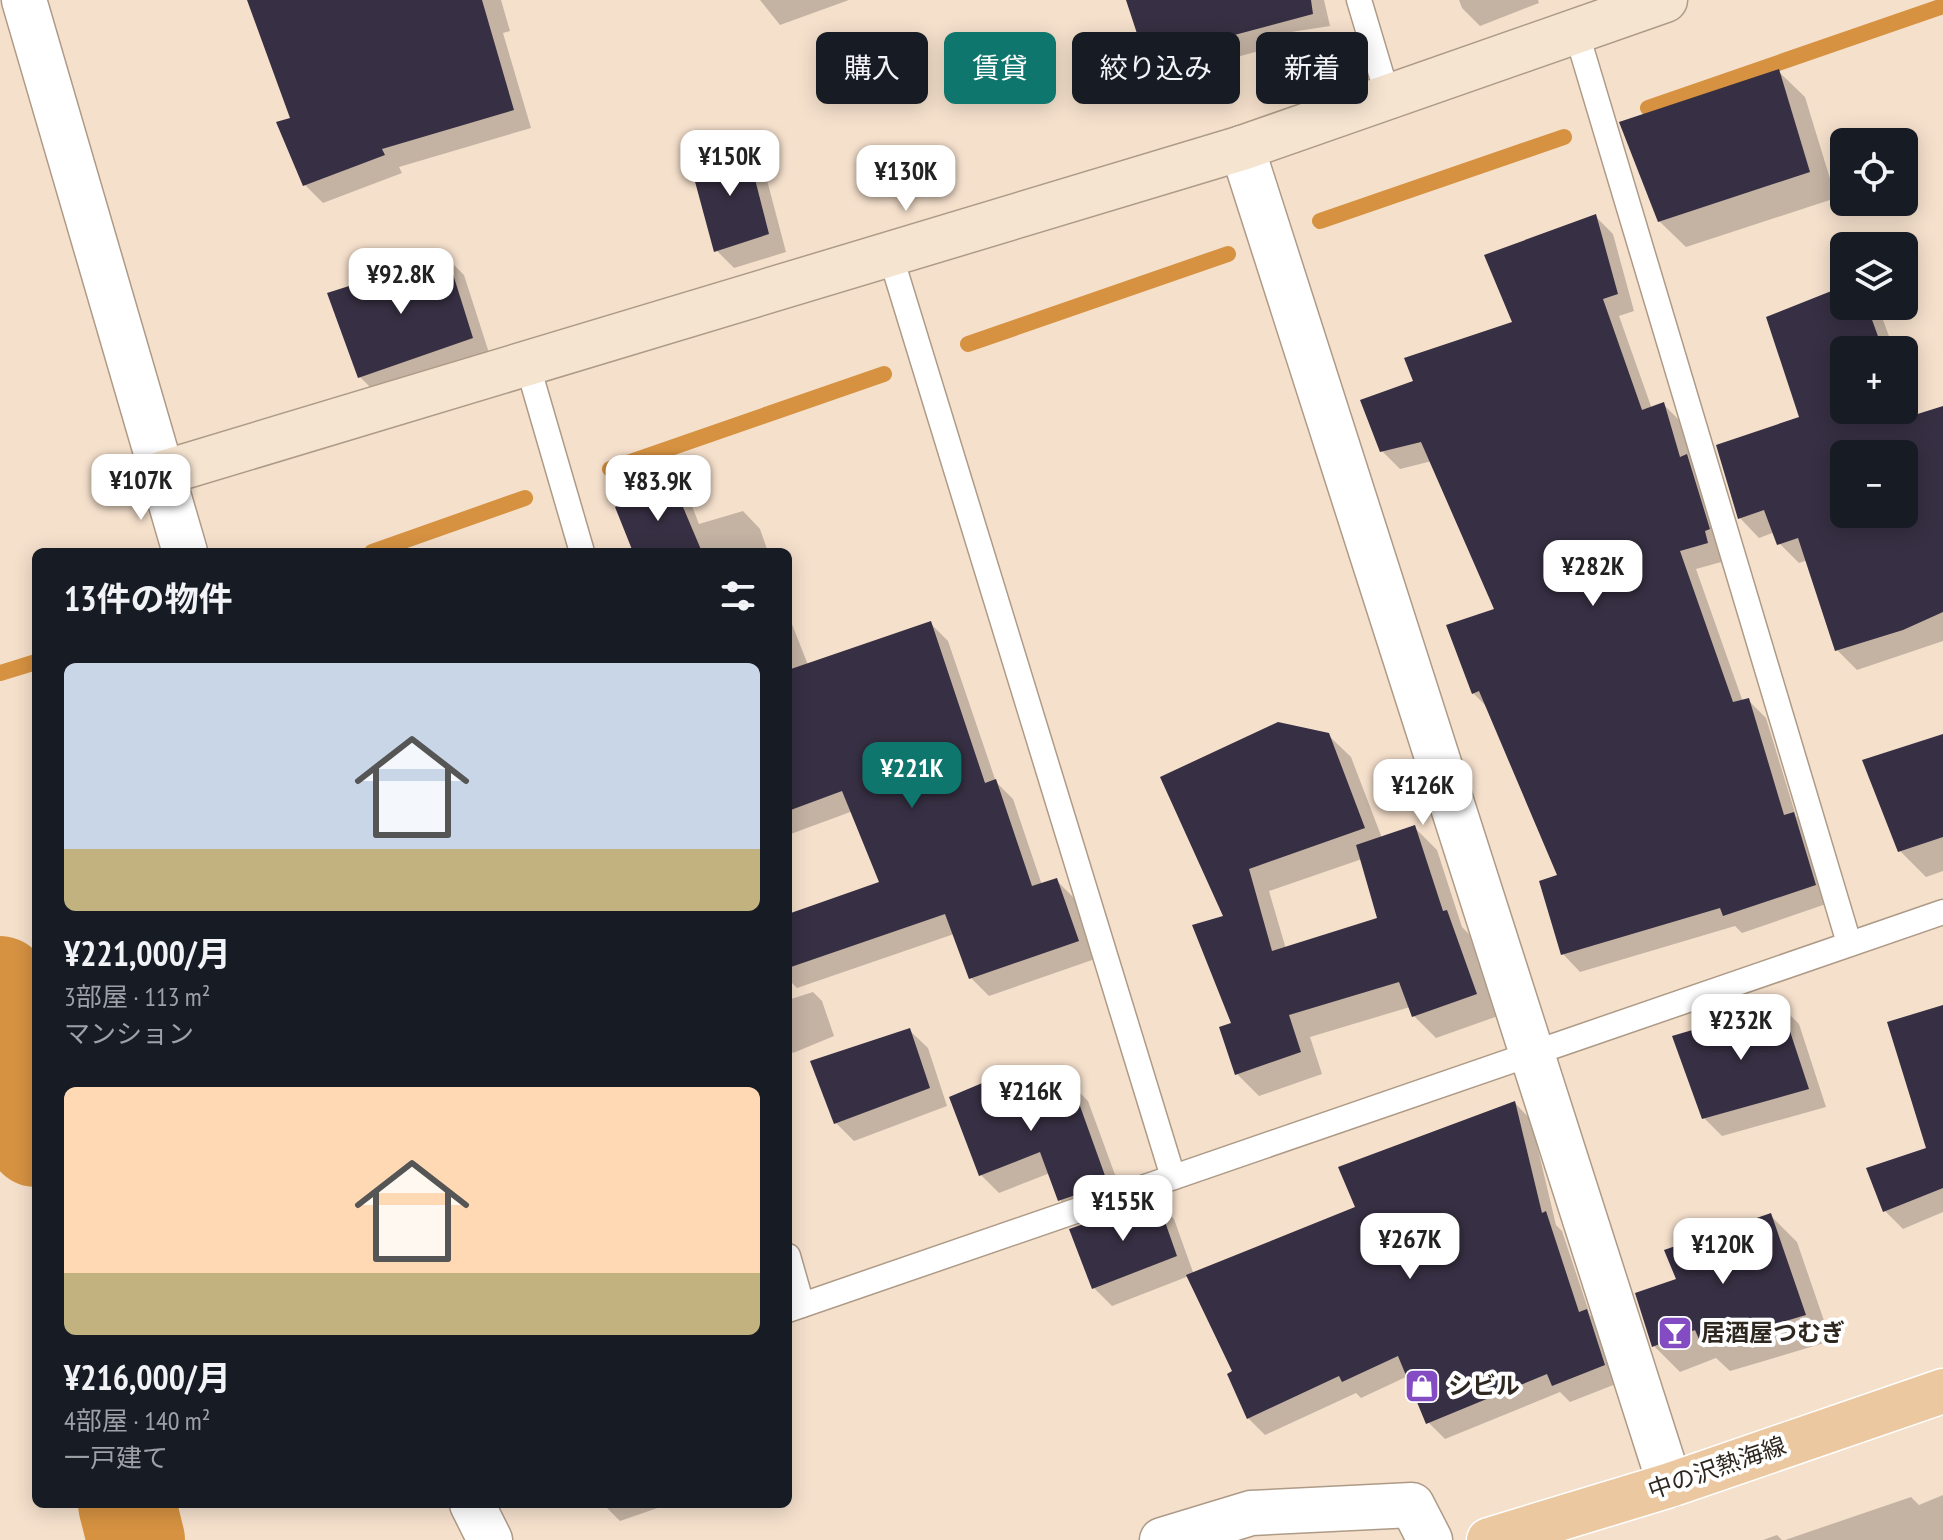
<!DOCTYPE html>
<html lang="ja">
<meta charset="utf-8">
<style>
body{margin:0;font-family:"PT Sans Narrow","Noto Sans JP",sans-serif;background:#20242c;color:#f1f3f6;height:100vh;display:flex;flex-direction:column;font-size:30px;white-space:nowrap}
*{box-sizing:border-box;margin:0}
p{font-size:26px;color:#9ea1a6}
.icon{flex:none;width:44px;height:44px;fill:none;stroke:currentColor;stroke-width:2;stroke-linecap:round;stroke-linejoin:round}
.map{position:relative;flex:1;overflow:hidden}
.details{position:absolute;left:32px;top:548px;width:760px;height:960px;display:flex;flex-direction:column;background:#171b24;border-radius:12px;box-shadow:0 4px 20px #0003}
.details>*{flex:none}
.guide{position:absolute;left:816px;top:32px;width:760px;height:72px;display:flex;gap:16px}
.controls{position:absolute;left:1830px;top:128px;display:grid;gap:16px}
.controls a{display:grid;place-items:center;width:88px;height:88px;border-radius:12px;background:#171b24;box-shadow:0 4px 20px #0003;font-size:40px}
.price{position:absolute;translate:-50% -68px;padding:0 18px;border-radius:16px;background:#fff;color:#222;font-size:26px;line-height:52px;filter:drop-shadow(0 2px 4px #0008)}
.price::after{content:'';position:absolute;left:50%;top:48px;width:24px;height:18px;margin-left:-12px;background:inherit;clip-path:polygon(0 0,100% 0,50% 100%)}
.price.current{background:#0f766e;color:#fff}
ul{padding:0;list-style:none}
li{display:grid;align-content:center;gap:16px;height:424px;padding:0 32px}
li span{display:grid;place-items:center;height:248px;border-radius:12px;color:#555}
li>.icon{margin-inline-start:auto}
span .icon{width:144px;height:144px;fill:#fffc;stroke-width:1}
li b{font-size:34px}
h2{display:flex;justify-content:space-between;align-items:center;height:96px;padding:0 32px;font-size:34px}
.tag{padding:0 28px;border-radius:12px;background:#171b24;box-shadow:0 4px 20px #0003;font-size:28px;line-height:72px}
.tag.current{background:#0f766e;color:#fff}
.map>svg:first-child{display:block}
.shadow{fill:#0003;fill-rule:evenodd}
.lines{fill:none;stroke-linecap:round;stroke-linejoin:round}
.stream{stroke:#d69241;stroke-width:16}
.river{stroke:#d69241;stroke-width:98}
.building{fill:#372f43;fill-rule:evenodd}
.lane-casing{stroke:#ae9b87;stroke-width:27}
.street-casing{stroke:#ae9b87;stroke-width:47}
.secondary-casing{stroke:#ae9b87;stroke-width:47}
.primary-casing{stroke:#fff;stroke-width:47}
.lane{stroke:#fff;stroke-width:24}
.street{stroke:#fff;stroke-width:44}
.secondary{stroke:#f5e4d0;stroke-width:44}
.primary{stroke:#ecc8a1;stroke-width:44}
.labels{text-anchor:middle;stroke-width:8;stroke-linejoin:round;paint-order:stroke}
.poi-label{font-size:24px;font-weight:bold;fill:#2f2820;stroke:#fff;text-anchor:start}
.street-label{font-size:24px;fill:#2f2820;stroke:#fff}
</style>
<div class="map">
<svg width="1943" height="1540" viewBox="0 0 1943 1540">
<rect width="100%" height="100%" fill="#f5e0cc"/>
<!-- shadow -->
<g class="shadow">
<polygon points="271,0 501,0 510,31 503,33 531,128 399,167 402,173 323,203 305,185"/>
<polygon points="760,0 849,0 780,25"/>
<polygon points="1127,0 1324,0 1330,26 1272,35 1274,47 1211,64 1167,81 1149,63"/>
<polygon points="1459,0 1538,0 1539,3 1480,26 1462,8"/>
<polygon points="1778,71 1805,97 1836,198 1686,247 1659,221"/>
<polygon points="745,147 763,165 786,252 734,268 716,250"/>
<polygon points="1595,216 1613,234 1634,311 1619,316 1652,409 1664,405 1681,422 1725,561 1696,569 1743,702 1748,700 1766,718 1796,816 1811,832 1832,902 1742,933 1735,926 1580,972 1563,954 1560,877 1487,707 1473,693 1497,610 1432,461 1400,469 1382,451 1416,382 1515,323"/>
<polygon points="446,257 464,275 490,356 378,395 360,377"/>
<path d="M1844,289V306H1878L1894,350H1844V410H1904V377L1919,416L1943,408V641L1857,670L1837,650L1808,560L1799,563L1779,543L1775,532L1759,538L1740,518L1802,418ZM1844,454H1904V514H1844Z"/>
<polygon points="672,484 690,501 699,524 743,511 760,529 768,552 635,552"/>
<polygon points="788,614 808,665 931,624 948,641 996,782 1013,799 1042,885 1056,880 1074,898 1095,959 989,996 971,978 954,934 797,988 788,979 788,916 881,883 853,811 788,835"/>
<path d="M1328,735L1351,757L1382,838L1415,828L1437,850L1462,927L1469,934L1498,1016L1436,1038L1414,1016L1410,1007L1310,1037L1322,1074L1259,1096L1237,1074L1226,917L1162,778ZM1362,859L1380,919L1286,949L1269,891Z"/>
<polygon points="1943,736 1943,871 1926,877 1899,850"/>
<polygon points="813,992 822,1001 834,1036 793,1053 788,1048 788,1000"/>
<polygon points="1781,1006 1799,1024 1826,1107 1722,1136 1704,1118"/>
<polygon points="1943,1007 1943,1212 1903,1229 1885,1211 1928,1150"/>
<polygon points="909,1030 928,1048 947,1106 854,1141 836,1123"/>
<polygon points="999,1078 1017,1097 1070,1083 1088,1101 1125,1202 1078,1218 1060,1200 1050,1173 999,1193 981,1175"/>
<polygon points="1515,1103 1531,1120 1556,1225 1562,1231 1590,1315 1604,1328 1621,1382 1570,1402 1560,1392 1445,1439 1428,1422 1408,1376 1361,1398 1356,1393 1265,1435 1248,1418 1235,1372 1189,1276 1112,1306 1094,1288 1156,1201 1174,1219 1194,1275 1358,1208"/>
<polygon points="1771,1216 1797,1242 1831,1341 1730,1371 1716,1358 1680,1372 1654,1346 1678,1280"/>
<polygon points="1943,1495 1943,1540 1785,1540 1911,1497 1919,1505"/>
<polygon points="603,1504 669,1504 620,1521"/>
<polygon points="1777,1535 1782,1540 1763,1540"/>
</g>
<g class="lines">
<!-- stream -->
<g class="stream">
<polyline points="1648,108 1943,6"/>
<polyline points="1320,221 1564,137"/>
<polyline points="968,344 1228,254"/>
<polyline points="610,469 884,374"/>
<polyline points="372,552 525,498"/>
<polyline points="0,673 36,662"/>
</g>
<!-- river -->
<g class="river">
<polyline points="0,985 36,1138"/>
<polyline points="127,1504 136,1540"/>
</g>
</g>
<!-- building -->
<g class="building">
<polygon points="247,0 482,0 514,110 382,149 385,155 303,186 276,122 290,118"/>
<polygon points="1126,0 1311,0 1313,14 1193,46 1147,64"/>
<polygon points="1779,69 1810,172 1658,222 1619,122"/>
<polygon points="746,144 769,234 714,252 690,163"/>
<polygon points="1596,214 1618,294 1603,299 1642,410 1664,402 1680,457 1687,454 1710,529 1705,531 1708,543 1680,551 1733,702 1749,698 1784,815 1794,812 1816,885 1723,916 1720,908 1561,955 1539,881 1557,875 1479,691 1472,694 1446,625 1494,609 1421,442 1380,452 1360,400 1413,381 1404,358 1512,322 1484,255"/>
<polygon points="447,255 473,338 358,378 327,293"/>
<path d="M1844,286V306H1867L1883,350H1844V410H1904V406L1908,417L1943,406V612L1903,630L1835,651L1798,538L1777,545L1764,510L1738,519L1716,445L1799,417L1766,317ZM1844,454H1904V514H1844Z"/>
<polygon points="672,481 702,552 633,552 615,507"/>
<polygon points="931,621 985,783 996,779 1032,886 1057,878 1079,941 969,979 945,914 788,968 788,914 879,882 842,791 788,811 788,670"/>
<polygon points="1278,722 1329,733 1365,828 1249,869 1272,951 1377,918 1356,845 1415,825 1443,911 1447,910 1477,994 1412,1017 1399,982 1289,1015 1301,1052 1235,1075 1219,1027 1231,1023 1192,925 1223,916 1160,777"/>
<polygon points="1943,734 1943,837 1898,852 1862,760"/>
<polygon points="1781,1004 1809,1089 1702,1119 1672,1036"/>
<polygon points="1943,1005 1943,1188 1883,1212 1866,1168 1926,1148 1887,1022"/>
<polygon points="910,1028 930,1088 834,1124 810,1061"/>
<polygon points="999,1076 1009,1097 1071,1081 1108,1184 1058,1201 1040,1152 979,1176 949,1097"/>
<polygon points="1515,1101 1542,1213 1546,1211 1579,1312 1587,1309 1605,1365 1552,1386 1547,1374 1426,1424 1398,1356 1342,1382 1339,1376 1247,1419 1227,1374 1232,1371 1186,1275 1355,1207 1338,1167"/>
<polygon points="1157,1199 1177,1256 1092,1289 1069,1229"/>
<polygon points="1771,1213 1806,1315 1702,1346 1695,1330 1652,1347 1635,1293 1676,1279 1664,1250"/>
</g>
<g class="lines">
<!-- lane casing -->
<g class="lane-casing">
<g id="lane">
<polyline points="1359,0 1388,97"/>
<polyline points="1576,31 1849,943"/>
<polyline points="890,254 1173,1177"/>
<polyline points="527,363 582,552"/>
<polyline points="788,1256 802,1305"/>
<polyline points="788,1310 1943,912"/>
</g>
</g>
<!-- street casing -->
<g class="street-casing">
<g id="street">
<polyline points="24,0 185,552"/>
<polyline points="1242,148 1670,1485"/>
<polyline points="472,1504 490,1540"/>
<polyline points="1162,1540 1251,1513 1412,1505 1430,1540"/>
</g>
</g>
<!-- secondary casing -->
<g class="secondary-casing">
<polyline id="secondary" points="163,473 1242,148 1665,0"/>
</g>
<!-- primary casing -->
<g class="primary-casing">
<polyline id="primary" points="1489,1540 1670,1485 1943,1391"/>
</g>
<!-- lane -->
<use href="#lane" class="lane"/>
<!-- street -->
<use href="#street" class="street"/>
<!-- secondary -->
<use href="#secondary" class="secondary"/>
<!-- primary -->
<use href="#primary" class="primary"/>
</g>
<!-- icons -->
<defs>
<g id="bar-square" transform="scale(1.8)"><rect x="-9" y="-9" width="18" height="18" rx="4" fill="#844cc3" stroke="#fff"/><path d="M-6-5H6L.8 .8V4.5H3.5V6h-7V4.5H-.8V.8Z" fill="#fff"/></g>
<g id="shop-square" transform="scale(1.8)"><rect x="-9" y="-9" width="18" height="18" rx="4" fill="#844cc3" stroke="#fff"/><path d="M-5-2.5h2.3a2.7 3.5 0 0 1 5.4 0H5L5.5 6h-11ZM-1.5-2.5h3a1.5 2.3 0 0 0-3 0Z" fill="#fff"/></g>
</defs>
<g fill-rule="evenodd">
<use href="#bar-square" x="1675" y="1333"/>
<use href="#shop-square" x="1422" y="1386"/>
</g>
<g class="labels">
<!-- poi labels -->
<g class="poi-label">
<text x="1701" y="1341">居酒屋つむぎ</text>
<text x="1448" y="1394">シビル</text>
</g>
<!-- street labels -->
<g class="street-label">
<text transform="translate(1717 1468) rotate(-19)" y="8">中の沢熱海線</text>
</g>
</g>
</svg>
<div class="controls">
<a><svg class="icon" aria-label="locate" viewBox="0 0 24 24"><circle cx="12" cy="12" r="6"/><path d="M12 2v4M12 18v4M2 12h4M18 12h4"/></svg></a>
<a><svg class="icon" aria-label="layers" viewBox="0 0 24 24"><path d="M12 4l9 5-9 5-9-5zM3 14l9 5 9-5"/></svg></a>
<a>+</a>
<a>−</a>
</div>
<b class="price" style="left:730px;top:198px">¥150K</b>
<b class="price" style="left:906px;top:213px">¥130K</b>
<b class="price" style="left:401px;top:316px">¥92.8K</b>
<b class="price" style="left:141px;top:522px">¥107K</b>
<b class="price" style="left:658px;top:523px">¥83.9K</b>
<b class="price" style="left:1593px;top:608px">¥282K</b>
<b class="price current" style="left:912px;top:810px">¥221K</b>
<b class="price" style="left:1423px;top:827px">¥126K</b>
<b class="price" style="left:1741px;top:1062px">¥232K</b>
<b class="price" style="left:1031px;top:1133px">¥216K</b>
<b class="price" style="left:1123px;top:1243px">¥155K</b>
<b class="price" style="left:1410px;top:1281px">¥267K</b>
<b class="price" style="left:1723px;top:1286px">¥120K</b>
<div class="guide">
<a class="tag">購入</a>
<a class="tag current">賃貸</a>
<a class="tag">絞り込み</a>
<a class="tag">新着</a>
</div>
<section class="details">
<h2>13件の物件<svg class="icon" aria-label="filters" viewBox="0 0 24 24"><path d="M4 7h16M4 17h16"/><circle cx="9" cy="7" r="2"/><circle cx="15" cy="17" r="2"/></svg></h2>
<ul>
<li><span style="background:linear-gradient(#c9d6e8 75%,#c2b280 0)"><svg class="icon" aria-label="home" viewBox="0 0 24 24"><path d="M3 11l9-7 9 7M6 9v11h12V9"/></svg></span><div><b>¥221,000/月</b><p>3部屋 · 113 m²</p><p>マンション</p></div></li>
<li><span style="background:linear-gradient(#ffd9b3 75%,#c2b280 0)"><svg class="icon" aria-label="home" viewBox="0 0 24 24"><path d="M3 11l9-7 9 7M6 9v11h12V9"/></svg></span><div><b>¥216,000/月</b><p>4部屋 · 140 m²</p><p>一戸建て</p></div></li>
</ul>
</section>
</div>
